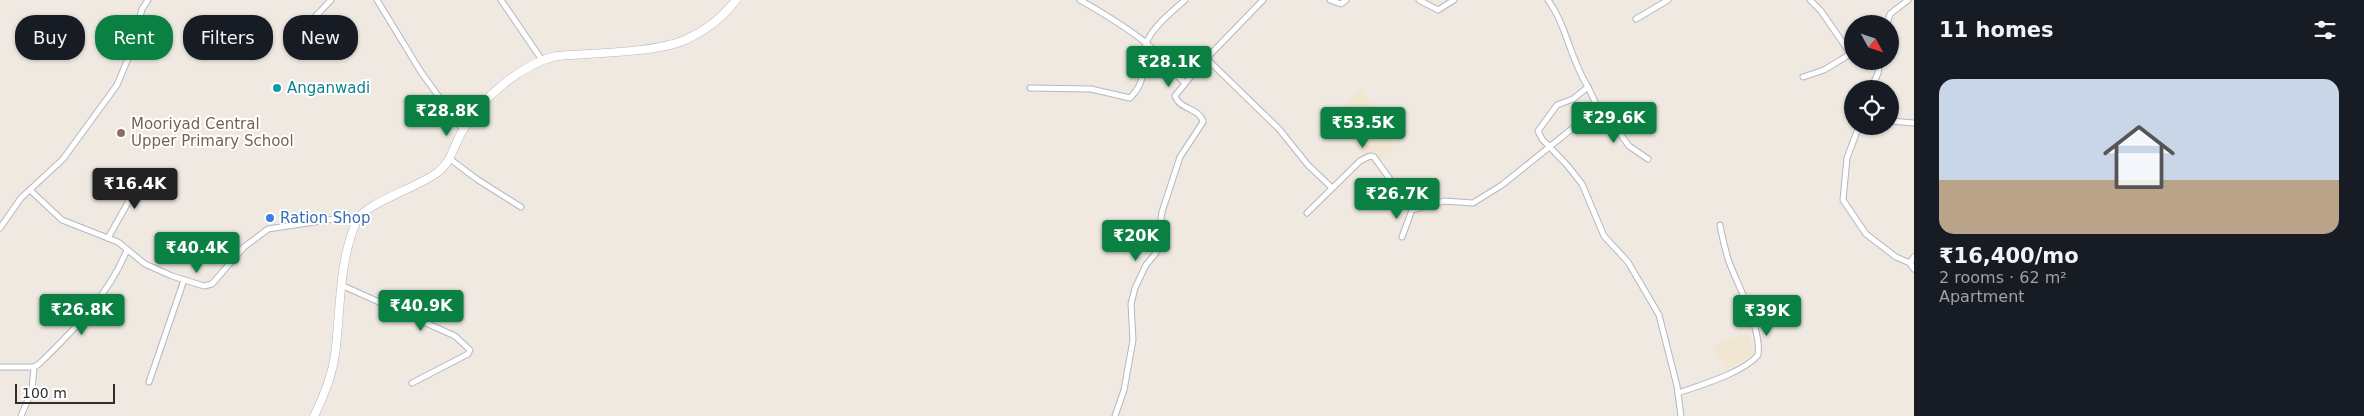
<!DOCTYPE html>
<meta charset="utf-8">
<style>
body{margin:0;font-family:"DejaVu Sans",sans-serif;background:#20242c;color:#f1f3f6;height:100vh;display:flex;flex-direction:column;font-size:19px;white-space:nowrap}
*{box-sizing:border-box;margin:0}
p{font-size:16px;color:#9ea1a6}
.icon{flex:none;width:28px;height:28px;fill:none;stroke:currentColor;stroke-width:2;stroke-linecap:round;stroke-linejoin:round}
.map{position:relative;flex:1;overflow:hidden}
.side{display:flex;flex-direction:column;background:#171b24;width:450px}
.side>*{flex:none}
.banner{position:absolute;left:15px;top:15px;width:475px;height:45px;display:flex;gap:10px}
.needle{width:32px;rotate:130deg}
.controls{position:absolute;left:1844px;top:15px;display:grid;gap:10px}
.controls a{display:grid;place-items:center;width:55px;height:55px;border-radius:50%;background:#171b24;box-shadow:0 1px 4px #0004;font-size:25px}
.scale{position:absolute;left:15px;bottom:12px;width:100px;box-sizing:border-box;padding-left:5px;border:2px solid #2e2e2e;border-top:0;font-size:14px;line-height:18px;white-space:nowrap;color:#2e2e2e;-webkit-text-stroke:4px #fff;paint-order:stroke}
.price{position:absolute;translate:-50% -42px;padding:0 11px;border-radius:5px;background:#0b8043;color:#fff;font-size:16px;line-height:32px;filter:drop-shadow(0 1px 2px #0008)}
.price::after{content:'';position:absolute;left:50%;top:30px;width:15px;height:11px;margin-left:-8px;background:inherit;clip-path:polygon(0 0,100% 0,50% 100%)}
.price.active{background:#222;color:#fff}
ul{padding:0;list-style:none}
li{display:grid;align-content:center;gap:10px;height:265px;padding:0 25px}
li+li{border-top:1px solid #363941}
li span{display:grid;place-items:center;height:155px;border-radius:15px;color:#555}
li>.icon{margin-inline-start:auto}
span .icon{width:90px;height:90px;fill:#fffc;stroke-width:1}
li b{font-size:21px}
h2{display:flex;justify-content:space-between;align-items:center;height:60px;padding:0 25px;font-size:21px}
.pill{padding:0 18px;border-radius:20px;background:#171b24;box-shadow:0 1px 4px #0004;font-size:18px;line-height:45px}
.pill.active{background:#0b8043;color:#fff}
main{display:flex;flex:1;min-height:0}
.map>svg:first-child{display:block}
.education{fill:#f0e6d1}
.lines{fill:none;stroke-linecap:round;stroke-linejoin:round}
.street-casing{stroke:#b4b7c1;stroke-width:7}
.secondary-casing{stroke:#b4b7c1;stroke-width:9}
.street{stroke:#fff;stroke-width:5}
.secondary{stroke:#fff;stroke-width:8}
.culture-dot{fill:#0f9aa8;stroke:#fff;stroke-width:2}
.education-dot{fill:#8d6e63;stroke:#fff;stroke-width:2}
.shop-dot{fill:#3f7fe0;stroke:#fff;stroke-width:2}
.labels{text-anchor:middle;stroke-width:4;stroke-linejoin:round;paint-order:stroke}
.culture-label{font-size:15px;fill:#0d838f;stroke:#fff;text-anchor:start}
.education-label{font-size:15px;fill:#785e54;stroke:#fff;text-anchor:start}
.shop-label{font-size:15px;fill:#366cbe;stroke:#fff;text-anchor:start}
</style>
<main>
<div class="map">
<svg width="1914" height="416" viewBox="0 0 1914 416">
<rect width="100%" height="100%" fill="#efe9e1"/>
<!-- education -->
<g class="education">
<polygon points="1362,87 1394,147 1374,165 1330,120"/>
<polygon points="1747,332 1754,354 1727,370 1713,346"/>
</g>
<g class="lines">
<!-- street casing -->
<g class="street-casing">
<g id="street">
<polyline points="377,0 421,72 463,130"/>
<polyline points="501,0 542,60"/>
<path d="M1080,0C1103,13 1125,26 1146,43C1160,54 1169,70 1184,82"/>
<polyline points="1330,0 1341,4 1346,0"/>
<polyline points="1419,0 1438,10 1454,0"/>
<path d="M1548,0C1567,26 1570,59 1588,87L1573,99L1557,105L1538,131L1542,139L1567,165L1582,184L1604,236L1628,262L1659,315L1677,386L1681,416"/>
<polyline points="1810,0 1821,11 1850,53"/>
<polyline points="1636,19 1668,0"/>
<polyline points="311,21 331,0"/>
<polyline points="1887,24 1890,14 1908,0"/>
<polyline points="1207,59 1279,129 1308,165 1331,187"/>
<polyline points="1803,77 1824,70 1852,53"/>
<path d="M1030,88L1091,89L1130,98C1149,79 1140,65 1146,44C1151,28 1173,11 1185,0"/>
<polyline points="1871,89 1878,73 1880,61"/>
<polyline points="1598,109 1615,127 1629,146 1648,159"/>
<polyline points="1890,121 1914,123"/>
<polyline points="1859,126 1847,158 1843,200 1866,234 1896,257 1910,263 1914,269"/>
<polyline points="450,159 478,180 521,207"/>
<polyline points="30,190 62,220 118,242 145,264 172,276 204,286 212,284 244,247 268,229 347,217 358,218"/>
<polyline points="1412,210 1444,201 1473,203 1502,185 1573,128 1596,112 1597,106 1588,87"/>
<polyline points="1307,213 1360,161 1370,156 1374,157 1412,210"/>
<polyline points="0,228 21,198 63,159 117,85 130,54 142,9 148,0"/>
<polyline points="1402,237 1412,210"/>
<polyline points="108,238 144,174"/>
<polyline points="1910,263 1914,257"/>
<polyline points="341,285 455,336 470,350 468,354 412,383"/>
<path d="M0,367H34L39,364C74,330 108,296 127,250"/>
<polyline points="149,382 184,280"/>
<path d="M1678,393C1701,385 1743,373 1758,355C1762,328 1737,285 1728,259C1725,248 1722,237 1720,225"/>
<polyline points="21,416 32,390 34,367"/>
<path d="M1115,416L1124,390L1133,340L1131,304L1135,288L1146,265L1156,253L1162,212L1180,157L1203,122C1200,108 1180,110 1175,96L1200,65L1263,0"/>
</g>
</g>
<!-- secondary casing -->
<g class="secondary-casing">
<path id="secondary" d="M314,416C323,398 332,375 335,355C341,310 338,263 357,220C364,204 421,186 438,172C452,161 454,144 463,130C482,98 520,65 556,56C591,53 655,53 685,40C705,31 723,17 736,0"/>
</g>
<!-- street -->
<use href="#street" class="street"/>
<!-- secondary -->
<use href="#secondary" class="secondary"/>
</g>
<!-- markers -->
<circle class="culture-dot" cx="277" cy="88" r="5"/>
<circle class="education-dot" cx="121" cy="133" r="5"/>
<circle class="shop-dot" cx="270" cy="218" r="5"/>
<g class="labels">
<!-- culture labels -->
<g class="culture-label">
<text x="287" y="93">Anganwadi</text>
</g>
<!-- education labels -->
<g class="education-label">
<text x="131" y="129">Mooriyad Central<tspan x="131" dy="17">Upper Primary School</tspan></text>
</g>
<!-- shop labels -->
<g class="shop-label">
<text x="280" y="223">Ration Shop</text>
</g>
</g>
</svg>
<div class="controls">
<a><svg class="needle" viewBox="-14 -14 28 28"><path d="M0-13l5 13h-10z" fill="#e53935"/><path d="M0 13l5-13h-10z" fill="#9ea1a6"/></svg></a>
<a><svg class="icon" aria-label="locate" viewBox="0 0 24 24"><circle cx="12" cy="12" r="6"/><path d="M12 2v4M12 18v4M2 12h4M18 12h4"/></svg></a>
</div>
<div class="scale">100 m</div>
<b class="price" style="left:1169px;top:88px">₹28.1K</b>
<b class="price" style="left:447px;top:137px">₹28.8K</b>
<b class="price" style="left:1614px;top:144px">₹29.6K</b>
<b class="price" style="left:1363px;top:149px">₹53.5K</b>
<b class="price active" style="left:135px;top:210px">₹16.4K</b>
<b class="price" style="left:1397px;top:220px">₹26.7K</b>
<b class="price" style="left:1136px;top:262px">₹20K</b>
<b class="price" style="left:197px;top:274px">₹40.4K</b>
<b class="price" style="left:421px;top:332px">₹40.9K</b>
<b class="price" style="left:82px;top:336px">₹26.8K</b>
<b class="price" style="left:1767px;top:337px">₹39K</b>
<div class="banner">
<a class="pill">Buy</a>
<a class="pill active">Rent</a>
<a class="pill">Filters</a>
<a class="pill">New</a>
</div>
</div>
<section class="side">
<h2>11 homes<svg class="icon" aria-label="filters" viewBox="0 0 24 24"><path d="M4 7h16M4 17h16"/><circle cx="9" cy="7" r="2"/><circle cx="15" cy="17" r="2"/></svg></h2>
<ul>
<li><span style="background:linear-gradient(#c9d6e8 65%,#b9a48a 0)"><svg class="icon" aria-label="home" viewBox="0 0 24 24"><path d="M3 11l9-7 9 7M6 9v11h12V9"/></svg></span><div><b>₹16,400/mo</b><p>2 rooms · 62 m²</p><p>Apartment</p></div></li>
</ul>
</section>
</main>
